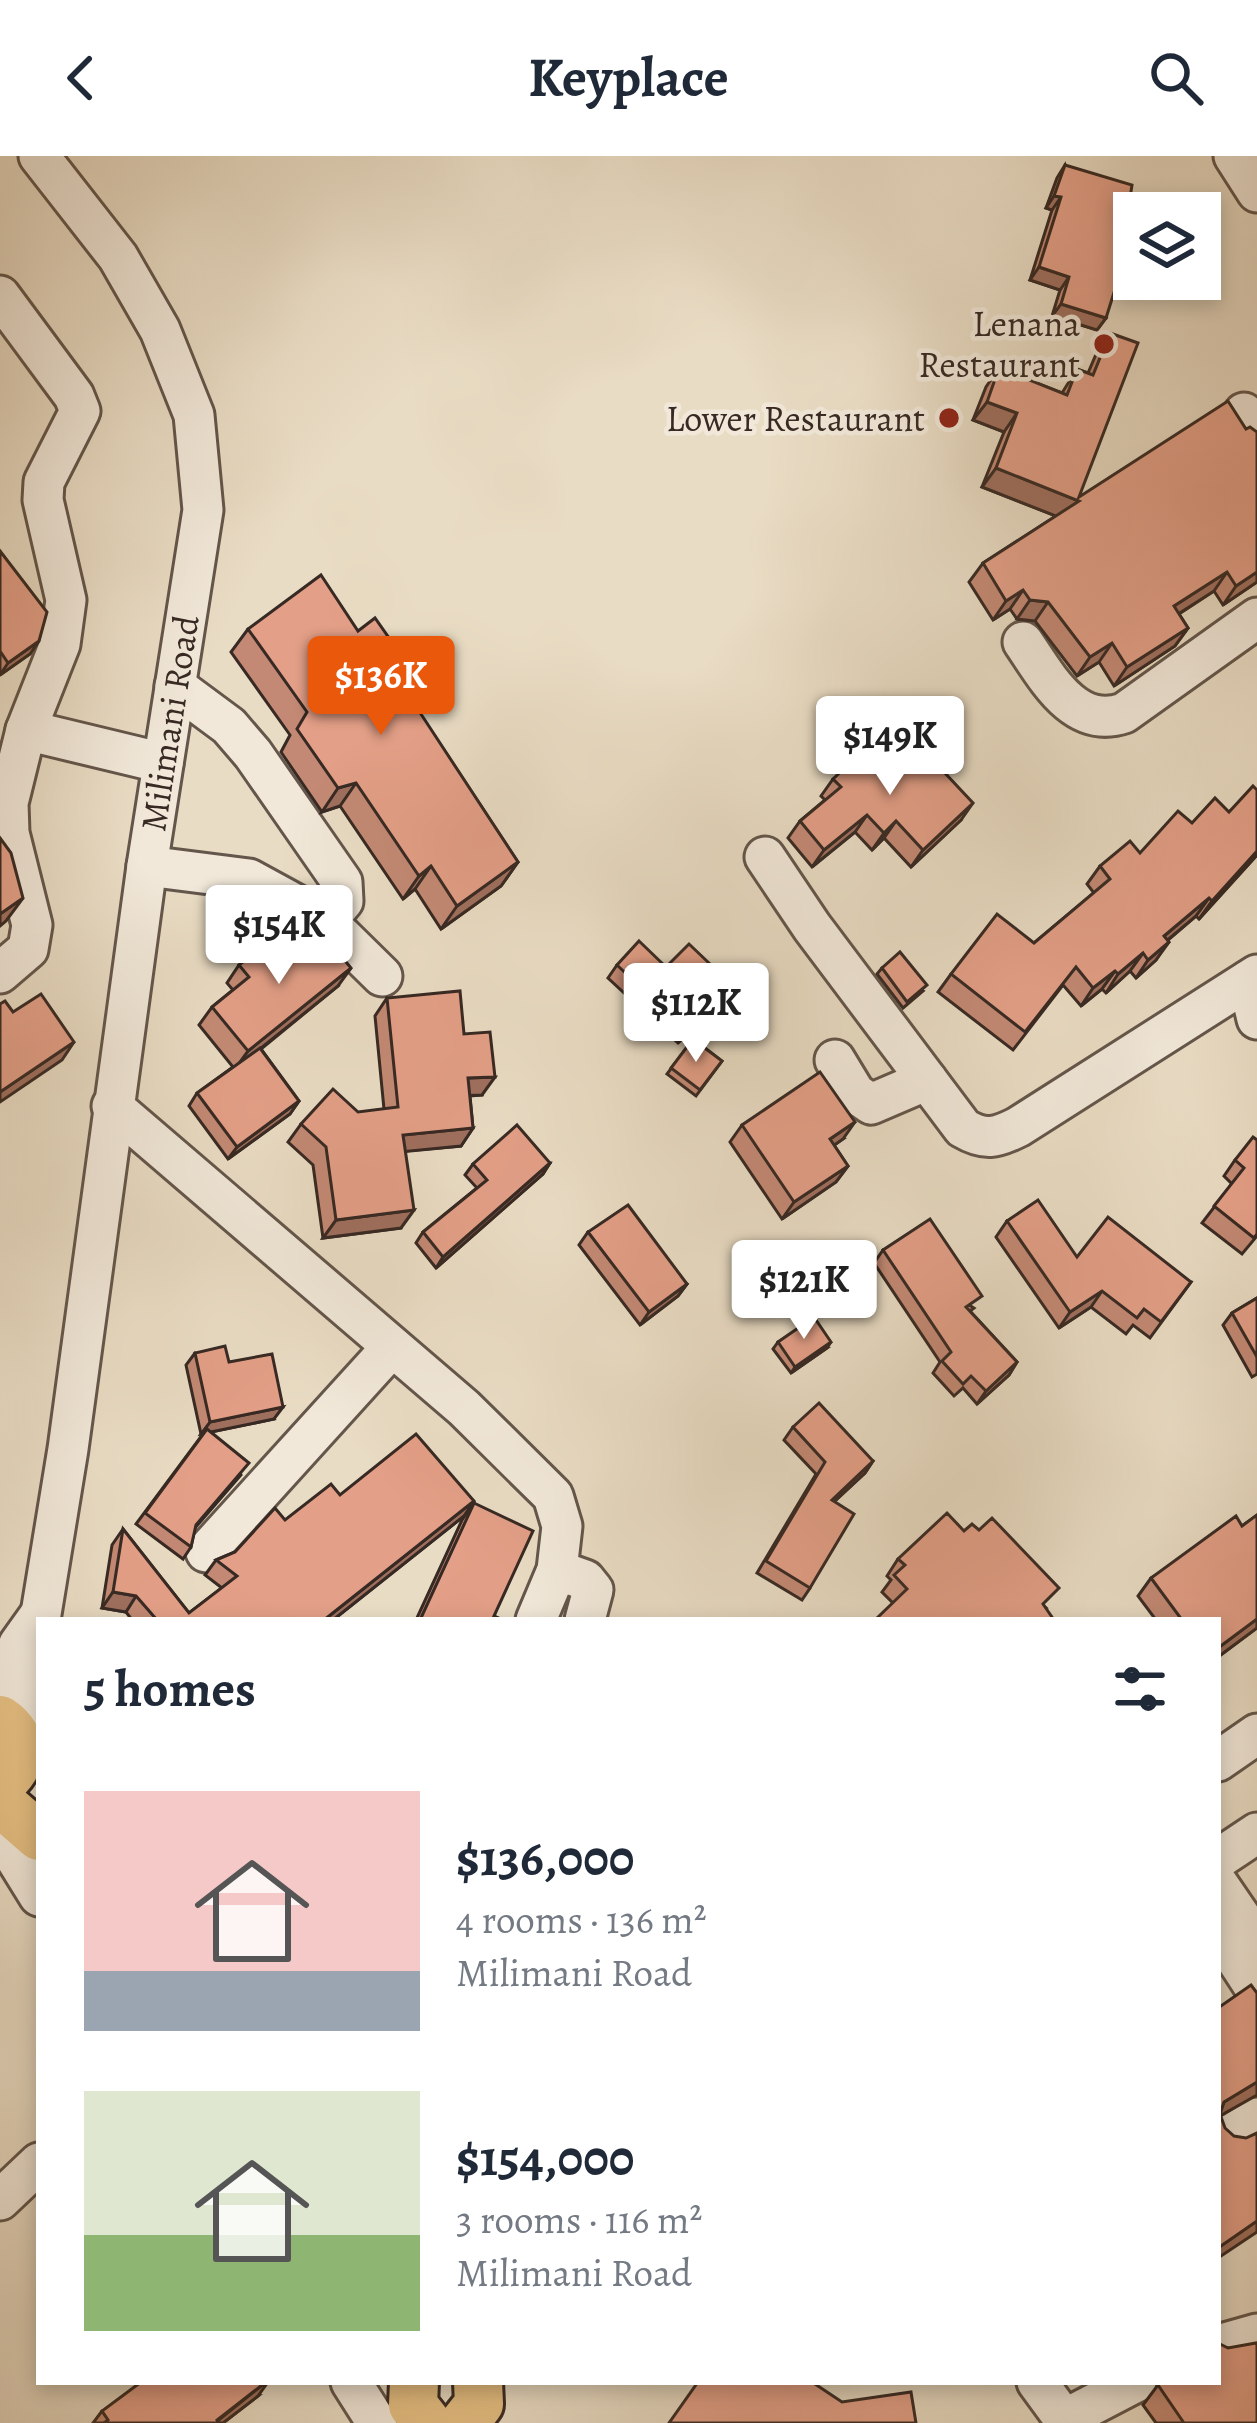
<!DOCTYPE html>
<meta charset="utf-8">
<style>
body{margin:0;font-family:Alegreya,serif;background:#f2f2f3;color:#1f2937;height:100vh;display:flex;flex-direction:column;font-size:45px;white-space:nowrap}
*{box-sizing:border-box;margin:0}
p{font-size:39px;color:#747a83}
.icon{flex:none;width:66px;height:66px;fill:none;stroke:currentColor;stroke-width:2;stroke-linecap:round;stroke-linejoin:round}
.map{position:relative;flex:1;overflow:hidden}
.panel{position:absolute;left:36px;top:1461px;width:1185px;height:768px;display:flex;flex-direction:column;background:#fff;border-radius:0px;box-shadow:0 6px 18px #0003}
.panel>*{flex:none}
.fabs{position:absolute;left:1113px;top:36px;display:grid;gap:24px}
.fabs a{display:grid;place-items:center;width:108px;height:108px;border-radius:0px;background:#fff;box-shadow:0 6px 18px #0003;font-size:60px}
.price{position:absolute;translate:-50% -102px;padding:0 27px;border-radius:12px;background:#fff;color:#222;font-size:39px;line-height:78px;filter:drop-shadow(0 3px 6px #0008)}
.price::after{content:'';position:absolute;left:50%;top:72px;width:36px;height:27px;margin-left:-18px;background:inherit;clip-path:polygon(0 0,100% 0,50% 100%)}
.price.active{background:#ea580c;color:#fff}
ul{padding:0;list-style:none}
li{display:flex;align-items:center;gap:36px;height:300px;padding:0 48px}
li span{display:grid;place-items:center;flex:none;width:336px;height:240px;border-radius:0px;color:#555}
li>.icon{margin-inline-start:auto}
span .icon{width:144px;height:144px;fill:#fffc;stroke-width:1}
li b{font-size:51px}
h2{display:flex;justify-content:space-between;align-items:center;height:144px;padding:0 48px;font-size:51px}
header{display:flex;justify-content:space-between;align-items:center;height:156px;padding:0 48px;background:#fff;font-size:54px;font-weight:700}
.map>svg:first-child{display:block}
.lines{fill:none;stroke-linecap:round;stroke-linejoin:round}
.minor-casing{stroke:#64564b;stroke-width:45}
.major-casing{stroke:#372923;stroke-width:54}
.minor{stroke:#f1e8d9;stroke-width:39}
.major{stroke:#e4be82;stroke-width:48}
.wall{fill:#c38974;stroke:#372923;stroke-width:3}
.shaded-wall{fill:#9f6f5e;stroke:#372923;stroke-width:3}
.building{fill:#e39f87;stroke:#372923;stroke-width:3}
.poi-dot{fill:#8f2418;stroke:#f1e8d9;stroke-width:4.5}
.labels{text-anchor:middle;stroke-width:9;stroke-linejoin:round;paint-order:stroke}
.poi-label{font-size:36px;fill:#372923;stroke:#f1e8d9;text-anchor:end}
.street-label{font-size:36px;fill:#372923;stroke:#f1e8d9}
</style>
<header><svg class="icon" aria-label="back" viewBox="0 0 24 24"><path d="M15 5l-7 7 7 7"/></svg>Keyplace<svg class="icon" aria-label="search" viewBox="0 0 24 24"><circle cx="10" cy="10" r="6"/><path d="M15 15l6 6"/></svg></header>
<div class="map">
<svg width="1257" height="2267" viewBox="0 0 1257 2267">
<rect width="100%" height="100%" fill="#e9dcc4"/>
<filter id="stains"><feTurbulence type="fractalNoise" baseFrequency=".00167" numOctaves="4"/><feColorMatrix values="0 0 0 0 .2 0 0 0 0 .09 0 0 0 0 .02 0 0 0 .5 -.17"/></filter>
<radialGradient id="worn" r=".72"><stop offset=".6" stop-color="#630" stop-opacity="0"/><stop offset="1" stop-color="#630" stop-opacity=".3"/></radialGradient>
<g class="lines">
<!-- minor casing -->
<g class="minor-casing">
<g id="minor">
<polyline points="39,0 118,101 160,174 194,259 203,354 147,710 68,1293 40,1464"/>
<polyline points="1234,0 1257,36"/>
<polyline points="0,140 74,240 80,255 44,326 43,344 66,444 60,488 26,574 8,647 9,677 32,769 28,793 0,817"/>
<polyline points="1244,257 1257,278"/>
<path d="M1023,486C1047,521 1074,574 1124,557L1257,462"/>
<polyline points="175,530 229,570 253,598 342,726 343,745 326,765"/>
<polyline points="26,574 163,607"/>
<path d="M765,701L812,771L963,972C985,985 996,982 1018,971L1257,819"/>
<polyline points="147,710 249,723 326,765 382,820"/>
<polyline points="1248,825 1257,863"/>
<polyline points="835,904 855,937 871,948 927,924"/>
<polyline points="112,950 464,1252 553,1340 562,1370 557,1414 536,1464"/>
<polyline points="206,1396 392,1191"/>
<polyline points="557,1414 585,1424 593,1434 585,1464"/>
<polyline points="0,1531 19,1488 39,1460"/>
<polyline points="17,1581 39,1505"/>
<polyline points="1218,1605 1257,1578"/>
<polyline points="0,1677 39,1740"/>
<polyline points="1218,1703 1257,1677"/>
<polyline points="1218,1728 1257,1785"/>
<polyline points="1218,1775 1257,1835"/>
<polyline points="1230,1979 1257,1962"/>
<polyline points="0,2044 39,2007"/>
<polyline points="1218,2189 1257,2178"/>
<polyline points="351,2226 377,2267"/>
<polyline points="1037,2226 1067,2267"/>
<polyline points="1065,2263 1136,2226"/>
</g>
</g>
<!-- major casing -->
<g class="major-casing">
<g id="major">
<path d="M0,1564C26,1581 25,1610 0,1627"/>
<polyline points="0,1646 39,1680"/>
<polyline points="414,2226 413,2249 427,2267"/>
<polyline points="464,2267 479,2248 478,2226"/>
</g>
</g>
<!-- minor -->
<use href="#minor" class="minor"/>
<!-- major -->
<use href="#major" class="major"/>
</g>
<!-- wall -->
<g class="wall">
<polygon points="1065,9 1106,162 1097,174 1052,160 1060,134 1030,124 1052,54 1046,52 1057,22"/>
<polygon points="1110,177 1079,341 1246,273 1257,276 1257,426 1223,449 1214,435 1179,458 1188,472 1175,490 1114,530 1099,506 1077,520 1035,465 1017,463 1010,453 993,464 969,426 983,407 1056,360 982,331 1004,276 973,264 986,231 999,212 1062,237 1077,213 1088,217 1097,196"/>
<polygon points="0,395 30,498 0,519"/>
<polygon points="248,473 358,475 420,558 518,706 501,730 441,773 415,733 403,743 340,650 322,656 281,596 290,579 231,496"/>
<polygon points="886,610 961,664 911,711 884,682 872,694 855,676 812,711 788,682 800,665 825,644 821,640 833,623"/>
<polygon points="1257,634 1257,699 1199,763 1196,760 1168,784 1156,804 1136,822 1130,815 1106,837 1102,833 1081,850 1063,829 1013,894 938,836 951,818 1034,787 1094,737 1087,728 1100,710 1140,697 1192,667 1229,656"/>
<polygon points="283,802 338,830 261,893 299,945 290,958 228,1003 189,950 197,937 233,911 199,869 212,851 233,834 227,827 239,809"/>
<polygon points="617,809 666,811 723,840 678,887 608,822"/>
<polygon points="882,812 923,835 903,852 877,818"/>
<polygon points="387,842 464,878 482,939 470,940 473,972 461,990 405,995 401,1072 323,1082 313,1009 288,986 301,968 384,953 375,860"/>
<polygon points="693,883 722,905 696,940 667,918"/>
<polygon points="742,969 843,983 834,989 848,1010 836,1026 782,1063 730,986"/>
<polygon points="1257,984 1257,1080 1242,1098 1202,1067 1232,1028 1224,1020 1235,1004"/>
<polygon points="550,1007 543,1018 436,1112 416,1087 423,1076 477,1032 465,1019 473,1008"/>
<polygon points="1007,1065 1077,1101 1191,1126 1150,1182 1133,1169 1126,1178 1091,1151 1059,1172 996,1081"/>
<polygon points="588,1076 687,1128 678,1140 640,1169 579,1089"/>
<polygon points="883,1094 974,1152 970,1155 1017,1206 1009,1219 977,1248 963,1232 954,1240 933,1217 940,1206 874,1107"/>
<polygon points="1257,1142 1257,1218 1252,1221 1223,1169 1232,1157"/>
<polygon points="778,1186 827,1192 791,1217 773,1193"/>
<polygon points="195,1197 229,1206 274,1263 211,1276 241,1319 195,1372 191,1391 183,1403 136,1368 203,1278 201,1278 186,1209"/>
<polygon points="793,1271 873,1305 865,1317 834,1346 810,1432 802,1444 757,1417 816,1318 784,1284"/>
<polygon points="340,1339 464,1360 333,1464 132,1464 126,1456 102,1452 112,1389 123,1373 189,1457 222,1432 205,1419 216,1404 235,1396 285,1364"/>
<polygon points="474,1347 494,1460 503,1464 416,1464 462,1364"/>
<polygon points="1257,1359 1257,1472 1218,1501 1218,1464 1156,1464 1138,1440 1151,1422 1242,1370"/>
<polygon points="964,1375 1045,1451 893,1447 882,1436 891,1424 887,1420 898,1403"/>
<polygon points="1228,2192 1257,2267 1156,2267 1143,2249 1158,2229"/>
<polygon points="258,2240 223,2267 93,2267 102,2255"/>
</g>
<!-- shaded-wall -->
<g class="shaded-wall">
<polygon points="1054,40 1061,41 1052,54 1046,52"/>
<polygon points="1039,111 1069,121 1060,134 1030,124"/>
<polygon points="1061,148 1106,162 1097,174 1052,160"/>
<polygon points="987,246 1017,257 1004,276 973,264"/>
<polygon points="996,312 1079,345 1066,364 982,331"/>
<polygon points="1227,416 1214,435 1161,469 1174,450"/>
<polygon points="1257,416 1257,426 1223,449 1236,430"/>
<polygon points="1023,434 1010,453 993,464 1006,445"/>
<polygon points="1030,444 1048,446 1035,465 1017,463"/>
<polygon points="1188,472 1175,490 1114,530 1127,511"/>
<polygon points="39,485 30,498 0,519 8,507"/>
<polygon points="1112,487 1099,506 1077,520 1090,501"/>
<polygon points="356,627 340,650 322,656 338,632"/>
<polygon points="973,647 961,664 911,711 923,694"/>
<polygon points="867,659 855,676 812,711 824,694"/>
<polygon points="896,665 884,682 872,694 884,677"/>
<polygon points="1257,695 1257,699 1199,763 1212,745"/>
<polygon points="518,706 501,730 441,773 457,750"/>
<polygon points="431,710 415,733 403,743 419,720"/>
<polygon points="23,742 6,765 0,770 0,758"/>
<polygon points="1209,742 1196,760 1151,798 1164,780"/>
<polygon points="1169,786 1156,804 1136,822 1148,804"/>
<polygon points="1143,797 1130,815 1106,837 1118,818"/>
<polygon points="351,812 338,830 235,913 248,895"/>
<polygon points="1115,815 1102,833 1081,850 1093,832"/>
<polygon points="731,828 723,840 678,887 686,875"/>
<polygon points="74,886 62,904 0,946 0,936"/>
<polygon points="495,921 482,939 456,940 468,922"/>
<polygon points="299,945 290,958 228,1003 237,991"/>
<polygon points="855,966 843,983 819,1000 830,983"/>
<polygon points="473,972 461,990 390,997 403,979"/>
<polygon points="550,1007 543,1018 436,1112 443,1101"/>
<polygon points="848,1010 836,1026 782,1063 794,1046"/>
<polygon points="414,1054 401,1072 323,1082 336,1064"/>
<polygon points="687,1128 678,1140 640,1169 649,1156"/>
<polygon points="1102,1135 1091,1151 1059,1172 1070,1156"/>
<polygon points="831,1186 827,1192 791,1217 795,1211"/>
<polygon points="1017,1206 1009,1219 977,1248 986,1235"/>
<polygon points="283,1251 274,1263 201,1278 210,1266"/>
<polygon points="873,1305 865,1317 823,1356 832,1344"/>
<polygon points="474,1345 464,1360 333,1464 324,1464"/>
<polygon points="113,1436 136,1440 126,1456 102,1452"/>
<polygon points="1257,1463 1257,1472 1218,1501 1218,1492"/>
<polygon points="1257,1926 1257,1939 1218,1961 1224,1946"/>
<polygon points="1257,2065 1257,2076 1218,2102 1218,2092"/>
<polygon points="266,2226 268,2226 258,2240 223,2267 215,2267"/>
</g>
<!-- building -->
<g class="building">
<polygon points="1065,9 1132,29 1120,107 1123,108 1106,162 1061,148 1069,121 1039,111 1061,41 1054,40"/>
<polygon points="1110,177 1138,187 1079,341 1228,245 1246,273 1250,271 1257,276 1257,416 1236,430 1227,416 1174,450 1188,472 1127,511 1112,487 1090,501 1048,446 1030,444 1023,434 1006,445 983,407 1079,345 996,312 1017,257 987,246 999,212 1067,239 1077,213 1093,219"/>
<polygon points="0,395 47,456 39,485 8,507 0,495"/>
<polygon points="321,419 358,475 375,462 431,542 417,552 518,706 457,750 431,710 419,720 356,627 338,632 297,573 307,556 248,473"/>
<polygon points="914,584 973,647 923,694 896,665 884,677 867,659 824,694 800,665 841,631 833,623 868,590 886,610"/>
<polygon points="1253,630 1257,634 1257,695 1212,745 1209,742 1164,780 1169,786 1148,804 1143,797 1118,818 1115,815 1093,832 1076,811 1025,876 951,818 997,758 1034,787 1110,723 1100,710 1130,685 1140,697 1178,655 1192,667 1215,642 1229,656"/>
<polygon points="0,682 11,697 23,742 0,758"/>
<polygon points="319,773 351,812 248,895 212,851 249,821 239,809 269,785 283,802"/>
<polygon points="639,785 666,811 689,788 731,828 686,875 617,809"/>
<polygon points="900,796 927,829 907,846 882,812"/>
<polygon points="460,835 464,878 490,876 495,921 468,922 473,972 403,979 414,1054 336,1064 326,991 301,968 333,933 358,956 398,951 387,842"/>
<polygon points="41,838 74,886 0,936 0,848 5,845 13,856"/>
<polygon points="693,883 722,905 700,934 671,912"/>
<polygon points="260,892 299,945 237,991 197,937"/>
<polygon points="820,916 855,966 830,983 848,1010 794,1046 742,969"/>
<polygon points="517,969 550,1007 443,1101 423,1076 487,1024 473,1008"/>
<polygon points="1253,981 1257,984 1257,1078 1254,1082 1214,1050 1244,1012 1235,1004"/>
<polygon points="1038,1044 1077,1101 1108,1061 1191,1126 1161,1166 1144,1153 1137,1162 1102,1135 1070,1156 1007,1065"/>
<polygon points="628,1049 687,1128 649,1156 588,1076"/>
<polygon points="930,1063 982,1140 966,1151 1017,1206 986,1235 971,1220 963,1228 942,1205 951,1196 883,1094"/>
<polygon points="1257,1142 1257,1201 1232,1157"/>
<polygon points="814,1161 831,1186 795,1211 778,1186"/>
<polygon points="225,1190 229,1206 272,1198 283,1251 210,1266 195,1197"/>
<polygon points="819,1247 873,1305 832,1344 854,1358 810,1432 766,1405 825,1306 793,1271"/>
<polygon points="207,1273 249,1307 196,1369 191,1391 145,1357"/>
<polygon points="416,1278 474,1345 324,1464 157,1464 136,1440 113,1436 123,1373 189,1457 237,1420 216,1404 235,1396 275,1352 285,1364 331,1328 340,1339"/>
<polygon points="474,1347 533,1375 494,1460 503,1464 420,1464"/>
<polygon points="947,1357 964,1375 972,1368 979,1374 992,1362 1059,1432 1043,1448 1054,1464 875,1464 907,1433 894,1419 905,1409 898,1403"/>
<polygon points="1257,1359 1257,1463 1218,1492 1218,1464 1182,1464 1151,1422 1236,1360 1242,1370"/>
<polygon points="1251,1829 1257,1837 1257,1926 1224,1946 1220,1958 1225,1972 1234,1980 1246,1982 1257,1977 1257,2065 1218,2092 1218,1852"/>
<polygon points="1218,2187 1228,2192 1256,2187 1257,2189 1257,2267 1184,2267 1158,2229 1161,2226 1218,2226"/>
<polygon points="141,2226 266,2226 217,2264 219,2267 104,2267 108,2264 102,2255"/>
<polygon points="698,2226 812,2226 842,2246 911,2236 916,2267 669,2267"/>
</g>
<!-- markers -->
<g class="poi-dot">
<circle cx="1104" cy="188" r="12"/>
<circle cx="949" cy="262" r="12"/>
</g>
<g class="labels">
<!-- poi labels -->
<g class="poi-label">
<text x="1080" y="180">Lenana<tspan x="1080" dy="41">Restaurant</tspan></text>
<text x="925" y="275">Lower Restaurant</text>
</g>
<!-- street labels -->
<g class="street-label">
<text transform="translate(169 567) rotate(-81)" y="13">Milimani Road</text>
</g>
</g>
<rect width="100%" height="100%" filter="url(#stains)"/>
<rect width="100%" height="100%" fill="url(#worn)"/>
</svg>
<div class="fabs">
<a><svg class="icon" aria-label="layers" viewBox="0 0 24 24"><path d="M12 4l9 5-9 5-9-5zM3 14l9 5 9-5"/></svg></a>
</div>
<b class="price active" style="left:381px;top:582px">$136K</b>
<b class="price" style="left:890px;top:642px">$149K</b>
<b class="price" style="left:279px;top:831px">$154K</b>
<b class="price" style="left:696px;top:909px">$112K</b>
<b class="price" style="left:804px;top:1186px">$121K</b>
<section class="panel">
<h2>5 homes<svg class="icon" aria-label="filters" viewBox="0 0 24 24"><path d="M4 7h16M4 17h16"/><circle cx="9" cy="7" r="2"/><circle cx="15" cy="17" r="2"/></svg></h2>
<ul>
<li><span style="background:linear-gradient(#f6c9c9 75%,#9aa5b1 0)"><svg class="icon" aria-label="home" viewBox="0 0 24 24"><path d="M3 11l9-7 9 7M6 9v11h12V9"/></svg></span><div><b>$136,000</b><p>4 rooms · 136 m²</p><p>Milimani Road</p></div></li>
<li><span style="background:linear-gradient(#dfe7d0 60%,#8fb573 0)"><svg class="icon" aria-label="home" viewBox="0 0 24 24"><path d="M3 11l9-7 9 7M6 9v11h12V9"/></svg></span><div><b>$154,000</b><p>3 rooms · 116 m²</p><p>Milimani Road</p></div></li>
</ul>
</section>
</div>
